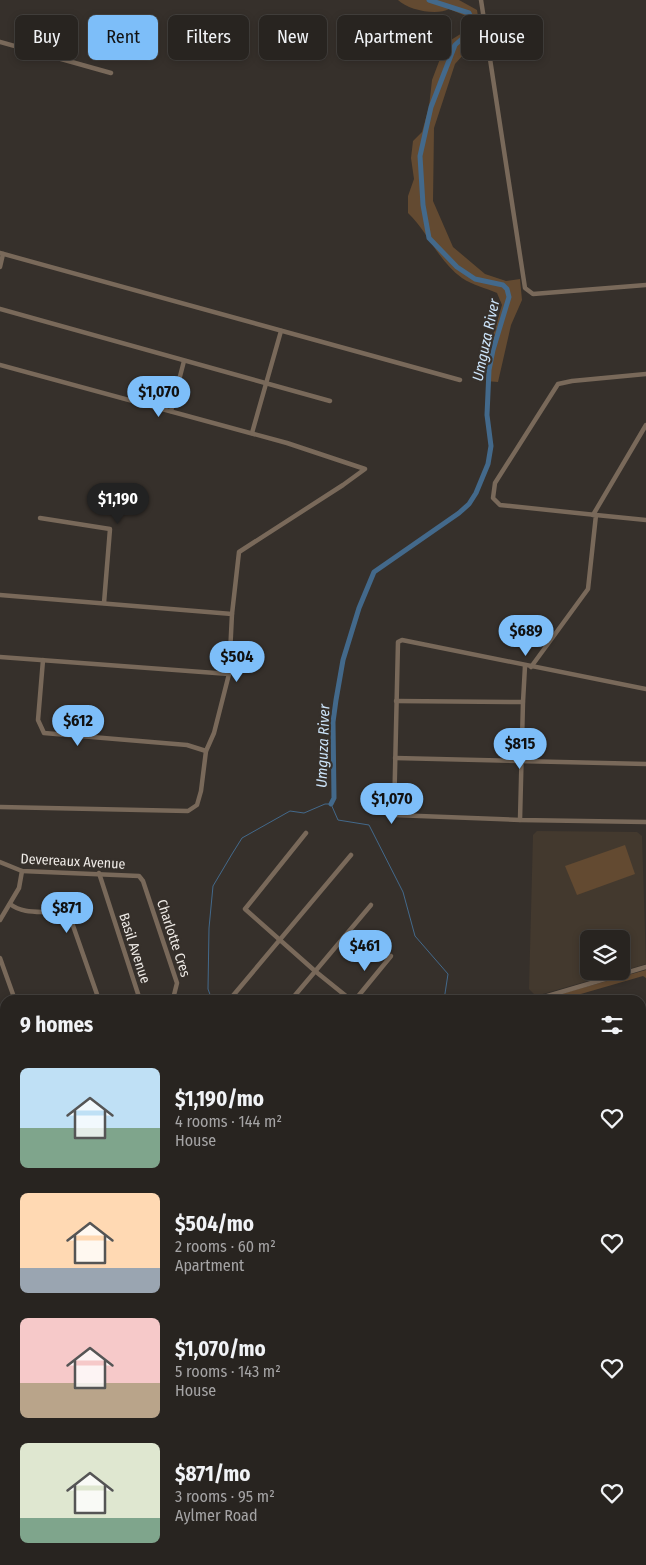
<!DOCTYPE html>
<meta charset="utf-8">
<style>
body{margin:0;font-family:"Fira Sans Condensed",sans-serif;background:#34302d;color:#f1f3f6;height:100vh;display:flex;flex-direction:column;font-size:19px;white-space:nowrap}
*{box-sizing:border-box;margin:0}
p{font-size:16px;color:#a5a4a5}
.icon{flex:none;width:28px;height:28px;fill:none;stroke:currentColor;stroke-width:2;stroke-linecap:round;stroke-linejoin:round}
.map{position:relative;flex:1;overflow:hidden}
.side{position:absolute;left:0px;top:995px;width:646px;height:570px;display:flex;flex-direction:column;background:#282420;border-radius:15px 15px 0 0;box-shadow:0 2px 8px #0003,0 0 0 1px #44413e}
.side>*{flex:none}
.guide{position:absolute;left:15px;top:15px;width:616px;height:45px;display:flex;gap:10px}
.tools{position:absolute;left:580px;top:930px;display:grid;gap:10px}
.tools a{display:grid;place-items:center;width:50px;height:50px;border-radius:8px;background:#282420;box-shadow:0 2px 8px #0003,0 0 0 1px #44413e;font-size:25px}
.price{position:absolute;translate:-50% -42px;padding:0 11px;border-radius:18px;background:#7dbef9;color:#111;font-size:16px;line-height:32px;filter:drop-shadow(0 1px 2px #0008)}
.price::after{content:'';position:absolute;left:50%;top:30px;width:15px;height:11px;margin-left:-8px;background:inherit;clip-path:polygon(0 0,100% 0,50% 100%)}
.price.selected{background:#222;color:#fff}
ul{padding:0;list-style:none}
li{display:flex;align-items:center;gap:15px;height:125px;padding:0 20px}
li span{display:grid;place-items:center;flex:none;width:140px;height:100px;border-radius:8px;color:#555}
li>.icon{margin-inline-start:auto}
span .icon{width:60px;height:60px;fill:#fffc;stroke-width:1}
li b{font-size:21px}
h2{display:flex;justify-content:space-between;align-items:center;height:60px;padding:0 20px;font-size:21px}
.tag{padding:0 18px;border-radius:8px;background:#282420;box-shadow:0 2px 8px #0003,0 0 0 1px #44413e;font-size:18px;line-height:45px}
.tag.selected{background:#7dbef9;color:#111}
.map>svg:first-child{display:block}
.built{fill:#43392e;fill-rule:evenodd}
.green{fill:#634a31}
.lines{fill:none;stroke-linecap:round;stroke-linejoin:round}
.stream{stroke:#43698b;stroke-width:1}
.river{stroke:#43698b;stroke-width:5}
.minor{stroke:#79695a;stroke-width:4.5}
.rail-casing{stroke:#bfbbb6;stroke-width:3}
.rail{stroke:#36302b;stroke-width:1;stroke-dasharray:4;stroke-linecap:butt}
.minor-bridge{stroke:#79695a;stroke-width:4.5}
.labels{text-anchor:middle;stroke-width:4.5;stroke-linejoin:round;paint-order:stroke}
.street-label{font-size:14px;fill:#eeeae6;stroke:#36302b}
.water-label{font-size:15px;font-style:italic;fill:#cce4fa;stroke:#36302b}
</style>
<div class="map">
<svg width="646" height="1565" viewBox="0 0 646 1565">
<rect width="100%" height="100%" fill="#36302b"/>
<!-- built -->
<path class="built" d="M537,831L637,832L642,836L646,964L536,996L529,989L533,835ZM589,939H621V971H589Z"/>
<!-- green -->
<g class="green">
<path d="M398,0H459L477,10L481,35L455,64L434,128L433,201L453,247L485,274L506,281L520,279L522,300L511,325L498,382L486,381L490,345L502,305L497,293C486,288 472,285 462,278C438,261 428,232 408,213V196L414,179L411,158L413,141L422,132L429,107L432,80L446,43L467,30L468,23L466,16L449,9C437,16 408,10 398,0Z"/>
<polygon points="625,845 635,874 577,895 565,866"/>
<polygon points="646,970 646,978 643,976 560,1000 539,1000"/>
<polygon points="344,1560 433,1560 433,1565 337,1565"/>
</g>
<g class="lines">
<!-- stream -->
<g class="stream">
<polyline points="212,1000 208,989 209,928 213,886 232,854 242,838 290,811 304,813 325,804 331,804 338,820 369,825 403,892 415,936 448,974 444,1000"/>
<polyline points="641,1427 646,1431"/>
<polyline points="0,1460 5,1438"/>
</g>
<!-- river -->
<polyline class="river" points="331,804 334,798 333,722 336,700 343,660 359,608 374,572 459,513 469,504 476,493 488,464 491,446 487,415 489,370 493,350 509,297 507,289 503,285 475,279 457,267 429,238 423,205 420,156 431,107 455,45 473,29 473,22 469,13 429,0"/>
<!-- minor -->
<g class="minor">
<polyline points="481,0 525,288 533,294 646,285"/>
<polyline points="0,42 111,73"/>
<polyline points="0,253 460,380"/>
<polyline points="0,267 3,254"/>
<polyline points="0,309 330,401"/>
<polyline points="0,365 287,443 365,469 343,485 239,552 232,614 229,674 214,733 206,751 201,791 197,805 188,811 0,807"/>
<polyline points="171,411 184,361"/>
<polyline points="252,433 281,331"/>
<polyline points="593,515 646,425"/>
<polyline points="596,515 646,520"/>
<polyline points="40,518 110,529 104,603"/>
<polyline points="0,595 232,614"/>
<polyline points="0,657 229,674"/>
<polyline points="43,660 38,720 44,733 187,745 206,751"/>
<polyline points="531,667 588,589 596,515 500,505 493,498 495,483 558,384 572,381 646,374"/>
<polyline points="396,701 523,702 520,820 646,822"/>
<polyline points="523,702 525,666"/>
<polyline points="395,758 646,764"/>
<polyline points="520,820 394,815 398,642 402,640 646,689"/>
<polyline points="306,833 245,909 315,971 351,1000"/>
<polyline points="0,862 22,871 139,876 143,881 177,983 174,995 170,1000"/>
<polyline points="99,873 140,1000"/>
<path d="M10,904C28,918 51,907 70,917L99,1000"/>
<polyline points="0,920 19,888 22,871"/>
<polyline points="0,958 15,1000"/>
<polyline points="231,998 351,855"/>
<polyline points="291,1000 371,905"/>
<polyline points="355,1000 391,956"/>
<polyline points="534,1000 646,967"/>
<polyline points="641,1020 646,1019"/>
<polyline points="641,1068 646,1067"/>
<polyline points="0,1089 5,1103"/>
<polyline points="641,1122 646,1121"/>
<polyline points="641,1180 646,1183"/>
<polyline points="641,1244 646,1236"/>
<polyline points="641,1297 646,1300"/>
<polyline points="641,1556 646,1565"/>
<polyline points="159,1560 165,1565"/>
<polyline points="225,1560 231,1565"/>
<polyline points="457,1560 457,1565"/>
<polyline points="572,1560 573,1565"/>
<polyline points="81,1565 86,1560"/>
<polyline points="134,1565 138,1560"/>
<polyline points="282,1565 285,1560"/>
<polyline points="531,1565 531,1560"/>
<polyline points="582,1565 592,1565"/>
</g>
<!-- rail casing -->
<g class="rail-casing">
<g id="rail">
<polyline points="641,1457 646,1456"/>
<polyline points="313,1565 318,1560"/>
</g>
</g>
<!-- rail -->
<use href="#rail" class="rail"/>
<!-- minor-bridge -->
<polyline class="minor-bridge" points="315,1560 315,1565"/>
</g>
<g class="labels">
<!-- street labels -->
<g class="street-label">
<text transform="translate(73 861) rotate(3)" y="5">Devereaux Avenue</text>
<text transform="translate(174 938) rotate(72)" y="5">Charlotte Cres</text>
<text transform="translate(135 948) rotate(72)" y="5">Basil Avenue</text>
</g>
<!-- water labels -->
<g class="water-label">
<text transform="translate(486 340) rotate(-78)" y="5">Umguza River</text>
<text transform="translate(323 746) rotate(-88)" y="5">Umguza River</text>
</g>
</g>
</svg>
<div class="tools">
<a><svg class="icon" aria-label="layers" viewBox="0 0 24 24"><path d="M12 4l9 5-9 5-9-5zM3 14l9 5 9-5"/></svg></a>
</div>
<b class="price" style="left:159px;top:418px">$1,070</b>
<b class="price selected" style="left:118px;top:525px">$1,190</b>
<b class="price" style="left:526px;top:657px">$689</b>
<b class="price" style="left:237px;top:683px">$504</b>
<b class="price" style="left:78px;top:747px">$612</b>
<b class="price" style="left:520px;top:770px">$815</b>
<b class="price" style="left:392px;top:825px">$1,070</b>
<b class="price" style="left:67px;top:934px">$871</b>
<b class="price" style="left:365px;top:972px">$461</b>
<div class="guide">
<a class="tag">Buy</a>
<a class="tag selected">Rent</a>
<a class="tag">Filters</a>
<a class="tag">New</a>
<a class="tag">Apartment</a>
<a class="tag">House</a>
</div>
<section class="side">
<h2>9 homes<svg class="icon" aria-label="filters" viewBox="0 0 24 24"><path d="M4 7h16M4 17h16"/><circle cx="9" cy="7" r="2"/><circle cx="15" cy="17" r="2"/></svg></h2>
<ul>
<li><span style="background:linear-gradient(#bfe0f5 60%,#7fa58c 0)"><svg class="icon" aria-label="home" viewBox="0 0 24 24"><path d="M3 11l9-7 9 7M6 9v11h12V9"/></svg></span><div><b>$1,190/mo</b><p>4 rooms · 144 m²</p><p>House</p></div><svg class="icon" aria-label="heart" viewBox="0 0 24 24"><path d="M12 20l-8-8c-3-5 5-10 8-4 3-6 11-1 8 4z"/></svg></li>
<li><span style="background:linear-gradient(#ffd9b3 75%,#9aa5b1 0)"><svg class="icon" aria-label="home" viewBox="0 0 24 24"><path d="M3 11l9-7 9 7M6 9v11h12V9"/></svg></span><div><b>$504/mo</b><p>2 rooms · 60 m²</p><p>Apartment</p></div><svg class="icon" aria-label="heart" viewBox="0 0 24 24"><path d="M12 20l-8-8c-3-5 5-10 8-4 3-6 11-1 8 4z"/></svg></li>
<li><span style="background:linear-gradient(#f6c9c9 65%,#b9a48a 0)"><svg class="icon" aria-label="home" viewBox="0 0 24 24"><path d="M3 11l9-7 9 7M6 9v11h12V9"/></svg></span><div><b>$1,070/mo</b><p>5 rooms · 143 m²</p><p>House</p></div><svg class="icon" aria-label="heart" viewBox="0 0 24 24"><path d="M12 20l-8-8c-3-5 5-10 8-4 3-6 11-1 8 4z"/></svg></li>
<li><span style="background:linear-gradient(#dfe7d0 75%,#7fa58c 0)"><svg class="icon" aria-label="home" viewBox="0 0 24 24"><path d="M3 11l9-7 9 7M6 9v11h12V9"/></svg></span><div><b>$871/mo</b><p>3 rooms · 95 m²</p><p>Aylmer Road</p></div><svg class="icon" aria-label="heart" viewBox="0 0 24 24"><path d="M12 20l-8-8c-3-5 5-10 8-4 3-6 11-1 8 4z"/></svg></li>
</ul>
</section>
</div>
